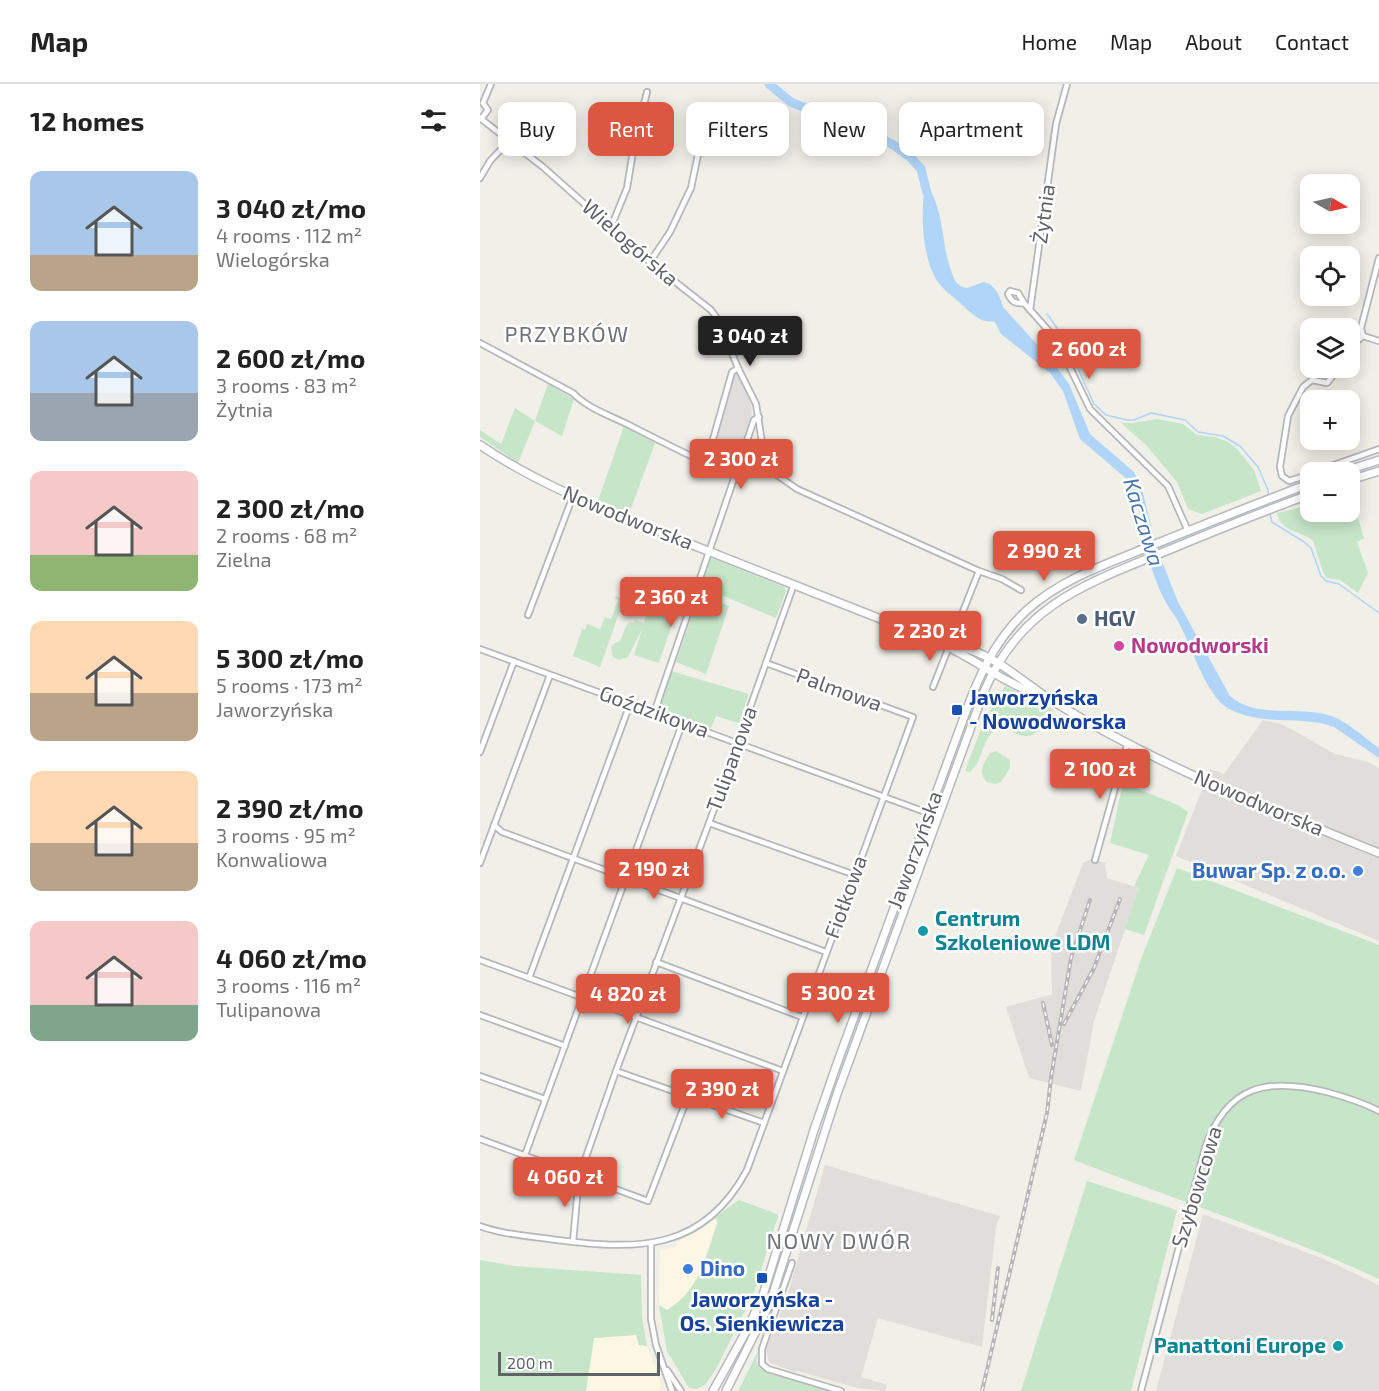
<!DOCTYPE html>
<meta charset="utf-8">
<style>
body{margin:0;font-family:"Exo 2",sans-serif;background:#f2f2f2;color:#222;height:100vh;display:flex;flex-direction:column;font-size:22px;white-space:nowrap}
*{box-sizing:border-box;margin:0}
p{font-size:20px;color:#767676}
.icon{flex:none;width:33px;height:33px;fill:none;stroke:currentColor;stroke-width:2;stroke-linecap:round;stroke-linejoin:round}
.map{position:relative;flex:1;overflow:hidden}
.panel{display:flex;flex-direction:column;background:#fff;width:480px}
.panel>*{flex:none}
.banner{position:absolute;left:18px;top:18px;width:570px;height:54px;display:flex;gap:12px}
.needle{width:39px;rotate:99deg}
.fabs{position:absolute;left:820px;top:90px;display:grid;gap:12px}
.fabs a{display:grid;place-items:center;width:60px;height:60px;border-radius:12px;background:#fff;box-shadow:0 3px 15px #0003;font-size:30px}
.scale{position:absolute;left:18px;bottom:15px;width:162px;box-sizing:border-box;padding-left:6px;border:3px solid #5f6267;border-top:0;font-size:16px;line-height:21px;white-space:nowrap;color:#5f6267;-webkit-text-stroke:4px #fff;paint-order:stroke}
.price{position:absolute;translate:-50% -51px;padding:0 14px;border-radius:6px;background:#dc5742;color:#fff;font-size:20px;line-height:39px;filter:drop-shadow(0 2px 3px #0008)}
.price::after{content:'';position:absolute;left:50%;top:36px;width:18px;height:14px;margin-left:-9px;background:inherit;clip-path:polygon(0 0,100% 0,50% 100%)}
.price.active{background:#222;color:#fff}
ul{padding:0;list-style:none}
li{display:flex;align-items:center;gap:18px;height:150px;padding:0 30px}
li span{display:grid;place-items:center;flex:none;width:168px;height:120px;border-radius:12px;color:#555}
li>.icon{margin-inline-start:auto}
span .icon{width:72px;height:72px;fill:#fffc;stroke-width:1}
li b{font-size:26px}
h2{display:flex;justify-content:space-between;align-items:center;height:72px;padding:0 30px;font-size:26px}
.pill{padding:0 21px;border-radius:12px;background:#fff;box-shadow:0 3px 15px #0003;font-size:21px;line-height:54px}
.pill.active{background:#dc5742;color:#fff}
header{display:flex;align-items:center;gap:36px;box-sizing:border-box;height:84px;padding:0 30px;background:#fff;border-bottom:2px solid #e0e0e0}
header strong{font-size:28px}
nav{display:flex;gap:33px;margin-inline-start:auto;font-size:21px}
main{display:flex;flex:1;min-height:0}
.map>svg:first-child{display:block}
.commercial{fill:#fcf7e2}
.industrial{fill:#dfdeda}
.green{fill:#c7e5c9}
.water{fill:#b0d5f8}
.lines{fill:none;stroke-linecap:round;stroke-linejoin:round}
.stream{stroke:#b0d5f8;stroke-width:1.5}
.river{stroke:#b0d5f8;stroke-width:9}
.street-casing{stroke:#b5b7bb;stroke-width:8}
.secondary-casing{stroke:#b6b9be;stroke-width:10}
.street{stroke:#fff;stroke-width:4.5}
.secondary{stroke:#fff;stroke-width:7}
.rail-casing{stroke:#b6b6b7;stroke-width:4}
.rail{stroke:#fff;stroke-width:1.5;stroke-dasharray:4.5;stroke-linecap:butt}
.service-dot{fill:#5c6f8a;stroke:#fff;stroke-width:2}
.hotel-dot{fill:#d1479c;stroke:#fff;stroke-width:2}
.transit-dot{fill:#1a4fb4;stroke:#fff;stroke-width:2}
.shop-dot{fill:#3f7fe0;stroke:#fff;stroke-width:2}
.culture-dot{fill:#0f9aa8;stroke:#fff;stroke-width:2}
.labels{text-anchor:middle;stroke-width:5;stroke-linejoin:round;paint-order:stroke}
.street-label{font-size:21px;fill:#5f6267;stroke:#fff}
.service-label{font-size:21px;font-weight:bold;fill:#4e5e75;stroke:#fff;text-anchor:start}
.hotel-label{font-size:21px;font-weight:bold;fill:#b23c85;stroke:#fff;text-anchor:start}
.transit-label{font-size:21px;font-weight:bold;fill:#164399;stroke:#fff;text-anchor:start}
.shop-label{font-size:21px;font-weight:bold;fill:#366cbe;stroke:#fff;text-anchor:end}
.culture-label{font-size:21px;font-weight:bold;fill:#0d838f;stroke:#fff;text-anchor:start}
.neighbourhood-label{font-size:22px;letter-spacing:1.5px;fill:#707479;stroke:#fff}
.water-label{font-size:22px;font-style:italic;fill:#4c75aa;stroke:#fff}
</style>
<header>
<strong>Map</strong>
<nav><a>Home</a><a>Map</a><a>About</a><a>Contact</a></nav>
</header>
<main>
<section class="panel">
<h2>12 homes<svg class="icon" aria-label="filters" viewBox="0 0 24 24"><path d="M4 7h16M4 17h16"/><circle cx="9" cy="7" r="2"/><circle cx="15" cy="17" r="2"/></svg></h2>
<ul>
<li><span style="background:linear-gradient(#a9c7e8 70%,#b9a48a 0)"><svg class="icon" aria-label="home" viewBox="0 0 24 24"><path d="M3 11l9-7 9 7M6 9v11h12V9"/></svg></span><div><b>3 040 zł/mo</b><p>4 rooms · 112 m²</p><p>Wielogórska</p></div></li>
<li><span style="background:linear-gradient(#a9c7e8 60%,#9aa5b1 0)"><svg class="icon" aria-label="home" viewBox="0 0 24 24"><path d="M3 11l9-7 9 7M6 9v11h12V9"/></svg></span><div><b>2 600 zł/mo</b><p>3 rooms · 83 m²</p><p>Żytnia</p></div></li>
<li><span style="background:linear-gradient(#f6c9c9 70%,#8fb573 0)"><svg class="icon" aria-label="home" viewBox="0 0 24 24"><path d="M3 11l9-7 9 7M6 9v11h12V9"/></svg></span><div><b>2 300 zł/mo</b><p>2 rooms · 68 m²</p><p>Zielna</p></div></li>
<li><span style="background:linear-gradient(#ffd9b3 60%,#b9a48a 0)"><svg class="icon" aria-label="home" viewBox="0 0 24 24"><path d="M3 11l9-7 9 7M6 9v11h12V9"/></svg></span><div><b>5 300 zł/mo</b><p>5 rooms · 173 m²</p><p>Jaworzyńska</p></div></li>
<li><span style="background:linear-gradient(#ffd9b3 60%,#b9a48a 0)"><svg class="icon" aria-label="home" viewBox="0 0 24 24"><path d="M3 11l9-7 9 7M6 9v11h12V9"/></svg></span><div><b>2 390 zł/mo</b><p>3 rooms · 95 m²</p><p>Konwaliowa</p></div></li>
<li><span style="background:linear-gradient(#f6c9c9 70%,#7fa58c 0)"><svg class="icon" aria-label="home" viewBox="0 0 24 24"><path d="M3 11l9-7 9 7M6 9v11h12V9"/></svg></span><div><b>4 060 zł/mo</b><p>3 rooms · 116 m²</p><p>Tulipanowa</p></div></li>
</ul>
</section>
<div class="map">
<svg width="899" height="1307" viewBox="0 0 899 1307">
<rect width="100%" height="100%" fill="#f0efe8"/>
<!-- commercial -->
<g class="commercial">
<polygon points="236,1135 238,1136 215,1201 202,1216 187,1226 179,1221 180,1167 196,1163 196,1158 217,1148"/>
<polygon points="156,1251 166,1259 181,1300 179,1307 106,1307 114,1254"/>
</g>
<!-- industrial -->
<g class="industrial">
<polygon points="258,288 271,320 272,330 251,389 230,379 254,291"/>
<polygon points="783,636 804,641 855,670 888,678 899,684 899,857 696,772 730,685 744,690"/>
<polygon points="611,775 625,779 627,794 659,804 614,937 601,1007 549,994 526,923 572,910 571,863 603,779"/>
<polygon points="345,1081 520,1132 516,1143 502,1263 398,1234 381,1293 407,1301 405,1307 377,1304 318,1287 314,1288 289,1278 286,1266 308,1209"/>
<polygon points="723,1130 844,1175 899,1201 899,1307 676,1307"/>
</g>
<!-- green -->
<g class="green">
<polygon points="68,300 94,315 82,352 55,337 38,379 0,353 0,346 21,360 35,324 55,337"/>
<polygon points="677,335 703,340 717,351 735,353 748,358 757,365 774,386 781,407 722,430 708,425 697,398 667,362 641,339 652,339"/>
<polygon points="144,342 175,359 149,430 118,417"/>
<path d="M871,410L884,454L877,458L888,489L878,509L860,496L847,494L843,488L833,457C821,446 801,449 797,429L831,421V428H870Z"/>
<polygon points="231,474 304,503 306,507 296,534 234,508 227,502 221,502 227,479"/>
<polygon points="219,511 249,522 226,590 196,578"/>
<polygon points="136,512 144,515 120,583 93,572 102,545 105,546 107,540 120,545 125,533 131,535 138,516 135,514"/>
<polygon points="168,526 194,534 179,579 154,571 162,545 148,573 139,576 133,573 131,564 133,560 140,557 147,540 151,538 154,539 155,536 164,539"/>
<polygon points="191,587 269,610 259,639 236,632 230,646 181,629 179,627 179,622"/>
<path d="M525,602L554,615L573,626C570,636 556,654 544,652C532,651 531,641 516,645C501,656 504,676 490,688L485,687L504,637Z"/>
<path d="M516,667L530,676V684L521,698L515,700L507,698C497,688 504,679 510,669Z"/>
<polygon points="643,699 698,721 708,728 664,851 645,845 659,804 654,802 669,771 630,759"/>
<path d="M697,784L899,861V1195C800,1149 695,1116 594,1076L661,875Z"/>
<polygon points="607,1097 697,1126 651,1307 541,1307"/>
<path d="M259,1116L297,1130L298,1132L274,1209L236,1285L225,1301L217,1305L209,1304L187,1267L179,1221L187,1226C221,1205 226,1172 238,1137L234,1134Z"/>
<polygon points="0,1176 34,1182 161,1191 162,1233 167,1262 159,1261 156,1251 114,1254 106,1307 0,1307"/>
<polygon points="278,1267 276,1278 279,1284 351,1307 258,1307"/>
</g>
<!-- water -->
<g class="water">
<path d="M445,99C464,122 461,156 470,184C472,189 474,198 479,201C481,203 484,203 487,204L504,198C515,200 520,212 523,223L571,276L589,300L610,350L654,388L662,405L674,454L665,458L657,416L648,396L600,355L583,307L570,289L521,250L515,238C512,237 509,238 506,237C497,236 486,224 479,218C471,211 462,205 456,195C441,170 441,127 445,99Z"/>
<path d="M681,475L698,518L750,612C775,634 813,623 844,630C864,634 882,652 899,664V674L854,643C825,632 794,640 764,631C755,628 747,625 740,618C722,599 711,561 698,537C695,532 691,527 688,522C680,509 675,494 670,480Z"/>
</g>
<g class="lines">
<!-- stream -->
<g class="stream">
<polyline points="567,230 588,259 594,276 614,320 626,331 647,336 654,336 671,329 705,336 718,348 743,352 760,362 778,383 788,406 789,413"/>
<polyline points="790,430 792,438 824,458 831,464 841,492 846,497 859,500 899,529"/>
</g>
<!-- river -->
<polyline class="river" points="289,0 311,18 332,27 368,38 412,60 430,73 441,85 447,109"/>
<!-- street casing -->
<g class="street-casing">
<g id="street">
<polyline points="0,34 63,83 170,178 231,226 239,237 258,284 276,320 284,371 297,391 317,405 499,487 522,495 541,506"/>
<polyline points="1,35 8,26 3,19 11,0"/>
<polyline points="0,94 10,77 30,56"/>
<polyline points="131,143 147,104 154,61 167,8"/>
<polyline points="170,178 190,148 211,104 224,42"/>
<path d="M544,219C535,220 532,218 528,210L530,207L538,209L544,219L576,255L610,325L688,402L708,447"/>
<polyline points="550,226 576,40 587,0"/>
<polyline points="883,252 881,244 899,174"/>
<polyline points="883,252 899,257"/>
<path d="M0,259L93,309C107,324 131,332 149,341C184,359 218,376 254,392"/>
<polyline points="870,263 883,252"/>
<polyline points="832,296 847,299 857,287 855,284"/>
<polyline points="226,380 252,288 258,284"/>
<polyline points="834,388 899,365"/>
<polyline points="831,390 809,397 802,392 800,383 808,332 823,303 832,296 837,284"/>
<polyline points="48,531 93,412"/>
<polyline points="0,565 448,729"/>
<polyline points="453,603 499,487"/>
<polyline points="174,629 274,336 279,333"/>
<polyline points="0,668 34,577"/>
<polyline points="229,739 375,791"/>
<polyline points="14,741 22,748 346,868"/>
<polyline points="615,776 647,661"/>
<polyline points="0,779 70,591"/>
<polyline points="0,876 303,987"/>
<polyline points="176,878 322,933"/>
<polyline points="49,894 150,620"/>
<polyline points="0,931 85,962"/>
<polyline points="136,987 284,1039"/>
<polyline points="0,992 65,1015"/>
<polyline points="0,1055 168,1117 208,1012"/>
<polyline points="45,1071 202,640"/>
<path d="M0,1142C24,1151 51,1152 77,1156C158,1166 223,1168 267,1086L433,633L286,579"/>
<polyline points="93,1158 99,1092 106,1073 136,987 229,739 314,500"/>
<polyline points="171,1160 171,1235 176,1261 192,1307"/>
<polyline points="312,1179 282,1265 282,1280 288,1285 361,1307"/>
<polyline points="187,1286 201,1307"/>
<path d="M661,1307L725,1064C747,1001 787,993 847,1008C865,1013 882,1018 899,1027"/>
</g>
</g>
<!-- secondary casing -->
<g class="secondary-casing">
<g id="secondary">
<path d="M0,361C62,403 131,428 200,456C283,489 366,521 449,554C490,570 524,601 566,613"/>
<polyline points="862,388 899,376"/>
<polyline points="870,396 899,387"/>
<path d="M469,562C508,564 537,594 568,614C672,680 786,723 899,769"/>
<path d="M233,1307L268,1244L283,1211L334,1046L358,977L491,614C504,581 520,551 547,526C583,494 629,479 673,461C725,440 778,419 831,399"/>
<path d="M246,1307L290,1219L357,1010L503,610C540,520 608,499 691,465C737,446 784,427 831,410"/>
</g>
</g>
<!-- street -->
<use href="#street" class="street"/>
<!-- secondary -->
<use href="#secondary" class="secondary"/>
<!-- rail casing -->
<g class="rail-casing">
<g id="rail">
<polyline points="563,919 572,961"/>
<polyline points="584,940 614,884 640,815"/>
<polyline points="512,1236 518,1184"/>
<polyline points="502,1307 567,1029 571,994 591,874 610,816"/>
</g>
</g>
<!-- rail -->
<use href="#rail" class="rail"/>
</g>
<!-- markers -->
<circle class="service-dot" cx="602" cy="535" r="6"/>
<circle class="hotel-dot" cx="639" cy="562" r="6"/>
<g class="transit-dot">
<rect x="471" y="620" width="12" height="12" rx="3"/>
<rect x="276" y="1188" width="12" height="12" rx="3"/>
</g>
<g class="shop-dot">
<circle cx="878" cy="787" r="6"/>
<circle cx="208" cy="1185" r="6"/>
</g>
<g class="culture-dot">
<circle cx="443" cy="847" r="6"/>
<circle cx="858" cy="1262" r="6"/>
</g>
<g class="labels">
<!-- street labels -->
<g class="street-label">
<text transform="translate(564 130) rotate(-82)" y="7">Żytnia</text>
<text transform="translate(150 159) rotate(41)" y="7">Wielogórska</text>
<text transform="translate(148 434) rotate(22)" y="7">Nowodworska</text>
<text transform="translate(359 606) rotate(20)" y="7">Palmowa</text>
<text transform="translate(174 628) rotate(20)" y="7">Goździkowa</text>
<text transform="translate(252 675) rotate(-70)" y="7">Tulipanowa</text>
<text transform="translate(779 719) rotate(23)" y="7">Nowodworska</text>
<text transform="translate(435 766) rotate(-70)" y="7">Jaworzyńska</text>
<text transform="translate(366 813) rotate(-70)" y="7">Fiołkowa</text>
<text transform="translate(717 1103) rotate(-73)" y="7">Szybowcowa</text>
</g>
<!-- service labels -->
<g class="service-label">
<text x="614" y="542">HGV</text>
</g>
<!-- hotel labels -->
<g class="hotel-label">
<text x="651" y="569">Nowodworski</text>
</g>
<!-- transit labels -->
<g class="transit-label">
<text x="489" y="621">Jaworzyńska<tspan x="489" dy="24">- Nowodworska</tspan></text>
<text x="282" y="1223" text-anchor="middle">Jaworzyńska -<tspan x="282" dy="24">Os. Sienkiewicza</tspan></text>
</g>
<!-- shop labels -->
<g class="shop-label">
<text x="866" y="794">Buwar Sp. z o.o.</text>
<text x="220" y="1192" text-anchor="start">Dino</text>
</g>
<!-- culture labels -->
<g class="culture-label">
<text x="455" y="842">Centrum<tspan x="455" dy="24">Szkoleniowe LDM</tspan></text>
<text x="846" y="1269" text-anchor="end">Panattoni Europe</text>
</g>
<!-- neighbourhood labels -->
<g class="neighbourhood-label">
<text x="87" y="258">PRZYBKÓW</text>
<text x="359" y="1165">NOWY DWÓR</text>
</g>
<!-- water labels -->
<g class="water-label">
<text transform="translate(664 438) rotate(73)" y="8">Kaczawa</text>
</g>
</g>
</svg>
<div class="fabs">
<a><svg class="needle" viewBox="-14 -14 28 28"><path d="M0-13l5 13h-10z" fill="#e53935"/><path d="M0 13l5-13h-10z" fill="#767676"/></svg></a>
<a><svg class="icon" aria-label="locate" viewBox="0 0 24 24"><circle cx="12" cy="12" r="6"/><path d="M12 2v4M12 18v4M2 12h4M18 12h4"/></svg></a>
<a><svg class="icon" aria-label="layers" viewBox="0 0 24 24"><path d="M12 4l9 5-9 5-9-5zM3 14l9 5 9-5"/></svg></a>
<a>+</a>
<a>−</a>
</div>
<div class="scale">200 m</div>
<b class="price active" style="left:270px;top:283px">3 040 zł</b>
<b class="price" style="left:609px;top:296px">2 600 zł</b>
<b class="price" style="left:261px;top:406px">2 300 zł</b>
<b class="price" style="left:564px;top:498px">2 990 zł</b>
<b class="price" style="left:191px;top:544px">2 360 zł</b>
<b class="price" style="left:450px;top:578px">2 230 zł</b>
<b class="price" style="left:620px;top:716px">2 100 zł</b>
<b class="price" style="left:174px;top:816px">2 190 zł</b>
<b class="price" style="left:358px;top:940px">5 300 zł</b>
<b class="price" style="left:148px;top:941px">4 820 zł</b>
<b class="price" style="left:242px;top:1036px">2 390 zł</b>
<b class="price" style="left:85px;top:1124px">4 060 zł</b>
<div class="banner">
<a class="pill">Buy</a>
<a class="pill active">Rent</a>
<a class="pill">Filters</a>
<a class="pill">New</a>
<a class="pill">Apartment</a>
</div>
</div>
</main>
